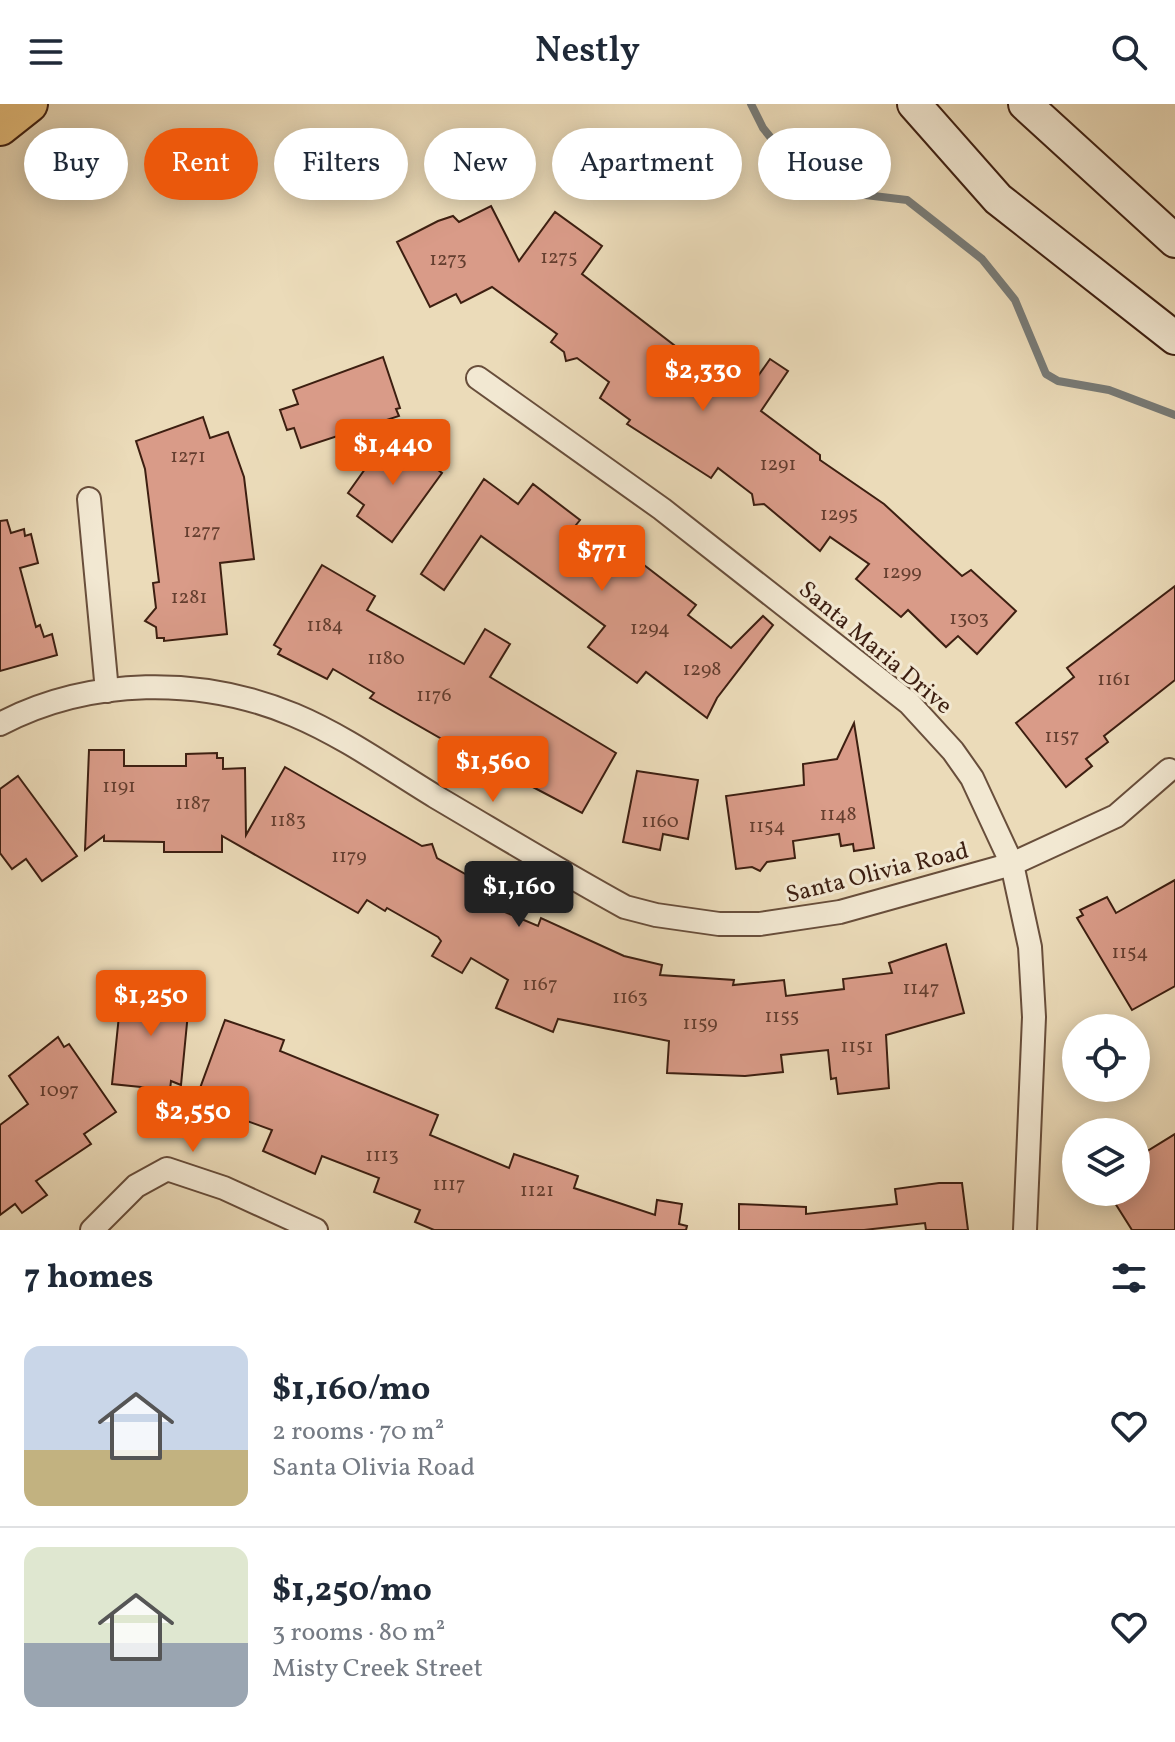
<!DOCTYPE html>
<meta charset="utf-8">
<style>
body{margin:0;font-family:Vollkorn,serif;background:#f6f6f7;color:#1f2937;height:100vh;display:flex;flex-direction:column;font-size:30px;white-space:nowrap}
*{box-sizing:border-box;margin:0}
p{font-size:26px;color:#747a83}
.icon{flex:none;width:44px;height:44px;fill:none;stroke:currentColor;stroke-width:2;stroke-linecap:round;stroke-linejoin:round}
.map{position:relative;height:1126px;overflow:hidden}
.side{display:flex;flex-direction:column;background:#fff;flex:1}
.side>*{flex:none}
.top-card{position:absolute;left:24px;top:24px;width:1128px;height:72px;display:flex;gap:16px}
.fabs{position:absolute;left:1062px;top:910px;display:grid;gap:16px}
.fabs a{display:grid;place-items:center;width:88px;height:88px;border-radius:50%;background:#fff;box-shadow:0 4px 20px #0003;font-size:40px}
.price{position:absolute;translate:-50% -68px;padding:0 18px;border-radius:8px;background:#ea580c;color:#fff;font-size:26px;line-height:52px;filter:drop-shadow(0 2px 4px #0008)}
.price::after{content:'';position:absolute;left:50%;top:48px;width:24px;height:18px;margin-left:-12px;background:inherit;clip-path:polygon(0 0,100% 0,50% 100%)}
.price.active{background:#222;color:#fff}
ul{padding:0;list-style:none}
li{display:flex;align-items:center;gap:24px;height:200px;padding:0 24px}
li+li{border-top:2px solid #e0e1e3}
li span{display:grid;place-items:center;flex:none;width:224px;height:160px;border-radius:16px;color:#555}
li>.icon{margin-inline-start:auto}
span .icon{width:96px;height:96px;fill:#fffc;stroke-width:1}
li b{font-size:34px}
h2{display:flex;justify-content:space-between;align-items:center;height:96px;padding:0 24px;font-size:34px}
.tag{padding:0 28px;border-radius:36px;background:#fff;box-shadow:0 4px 20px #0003;font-size:28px;line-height:72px}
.tag.active{background:#ea580c;color:#fff}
header{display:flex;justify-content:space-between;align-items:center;height:104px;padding:0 24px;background:#fff;font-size:36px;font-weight:600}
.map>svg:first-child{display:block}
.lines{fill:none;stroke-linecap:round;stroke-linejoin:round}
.stream{stroke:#787b77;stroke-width:8}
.building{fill:#d99b88;stroke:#3d1f11;stroke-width:2}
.street-casing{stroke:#684e3b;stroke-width:26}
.secondary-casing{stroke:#3d1f11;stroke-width:36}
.primary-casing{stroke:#3d1f11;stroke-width:40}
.street{stroke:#f2e8d2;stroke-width:22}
.secondary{stroke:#f2e8d2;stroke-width:32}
.primary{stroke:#e6be7c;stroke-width:36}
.labels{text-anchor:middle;stroke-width:6;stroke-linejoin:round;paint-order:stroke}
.number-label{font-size:20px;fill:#643e2f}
.street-label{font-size:24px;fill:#3d1f11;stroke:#f2e8d2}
</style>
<header><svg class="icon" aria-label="menu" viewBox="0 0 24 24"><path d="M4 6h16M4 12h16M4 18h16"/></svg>Nestly<svg class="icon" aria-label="search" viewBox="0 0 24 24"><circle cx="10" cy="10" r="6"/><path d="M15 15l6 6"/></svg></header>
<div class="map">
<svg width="1175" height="1126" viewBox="0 0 1175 1126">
<rect width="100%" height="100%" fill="#ebdbb9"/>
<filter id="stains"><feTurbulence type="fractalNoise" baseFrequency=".0025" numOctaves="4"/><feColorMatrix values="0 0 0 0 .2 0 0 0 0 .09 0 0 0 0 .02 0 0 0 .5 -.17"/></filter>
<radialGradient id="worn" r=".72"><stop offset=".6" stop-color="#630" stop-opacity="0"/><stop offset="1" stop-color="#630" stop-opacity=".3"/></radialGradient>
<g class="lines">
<!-- stream -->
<polyline class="stream" points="751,0 763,24 784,50 857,90 907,96 982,155 1015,196 1046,270 1058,277 1109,286 1175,311"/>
</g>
<!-- building -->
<g class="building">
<polygon points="491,102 519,157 555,108 602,142 582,170 709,268 720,251 756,275 770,255 788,267 761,307 820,351 820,356 884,400 962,472 971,466 1016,507 977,550 958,532 946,543 908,506 901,513 856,475 869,460 830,433 820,447 764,400 754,401 752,390 718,364 711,374 627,320 630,316 600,294 609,278 577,254 566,257 564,248 551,238 557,230 492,183 461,199 456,190 430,203 397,138 438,117 453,112 459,118"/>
<polygon points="383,253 400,304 396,305 399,312 301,344 294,324 287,326 280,306 298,300 293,286"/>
<polygon points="203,313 210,334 228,328 244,373 254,455 220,459 227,530 164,537 164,534 157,534 156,523 145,517 156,504 153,479 159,478 145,365 136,337"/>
<polygon points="390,330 442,369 392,438 357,412 364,401 348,389"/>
<polygon points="484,375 518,400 533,380 580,416 576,421 615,448 619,443 631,451 696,501 688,511 731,544 763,512 773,521 717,594 707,614 646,568 637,579 588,543 605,522 481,432 444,486 421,470"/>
<polygon points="7,416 11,429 24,425 25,432 31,430 38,459 20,464 36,523 40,521 44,533 52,530 57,551 0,567 0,417"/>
<polygon points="322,461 375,492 367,506 464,560 485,525 510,540 490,573 616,649 582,709 529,681 536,670 497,649 489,662 370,594 374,589 333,565 327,575 278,550 281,545 274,541"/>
<polygon points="1175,482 1175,576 1104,632 1108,638 1086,655 1092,662 1066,683 1016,619 1074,573 1067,564"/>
<polygon points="854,619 874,744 854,747 853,740 841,742 839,730 793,737 795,754 767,758 760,767 752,763 736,765 726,692 804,681 803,660 837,655"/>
<polygon points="89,646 124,646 124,662 186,662 186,650 217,649 217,654 223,654 223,665 245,664 246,731 285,663 422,742 432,740 437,754 490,784 487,788 498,794 495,804 538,822 541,814 624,852 662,861 660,871 734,876 733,881 784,876 786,892 844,885 843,875 892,869 889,859 946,840 964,909 886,931 889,984 838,990 836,974 831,975 828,946 781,951 783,968 745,972 667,969 669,937 558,915 553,928 496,904 508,876 471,854 462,869 432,852 441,837 438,833 387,804 385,807 367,796 358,809 222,732 222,748 164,748 164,738 104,737 104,732 85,746"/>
<polygon points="637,667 698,676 688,735 663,730 660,746 623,738"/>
<polygon points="18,672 77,752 42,777 26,755 12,765 0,749 0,685"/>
<polygon points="1175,776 1175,882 1132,906 1077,814 1083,811 1080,806 1107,793 1116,809"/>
<polygon points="122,882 190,888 181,981 171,977 170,986 112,980"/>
<polygon points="225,916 284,936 280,947 438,1011 430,1031 509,1064 514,1050 578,1072 574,1084 655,1111 657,1096 682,1100 679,1120 687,1122 686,1126 434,1126 415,1118 420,1106 374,1088 379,1074 322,1052 315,1070 263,1047 272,1026 222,1008 223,1005 217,1003 220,994 199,987"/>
<polygon points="58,933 64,943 69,940 116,1008 84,1030 91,1040 36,1077 47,1091 22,1109 15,1100 0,1111 0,1021 28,1000 9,972"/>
<polygon points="1175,1030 1175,1126 1132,1126 1108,1088 1136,1088 1136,1054"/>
<polygon points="939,1079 962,1079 968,1126 926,1126 925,1119 864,1126 739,1126 739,1100 806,1103 806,1110 897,1100 895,1085"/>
</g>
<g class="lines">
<!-- street casing -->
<g class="street-casing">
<g id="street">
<polyline points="478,274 662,405 909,599 953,647 972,674 1012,760 1030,843 1034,913 1025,1126"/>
<polyline points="89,395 107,587"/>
<path d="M0,620C90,573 201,572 294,611C344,632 390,665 436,693C499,730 561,768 625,803L656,811L719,820H760L840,808L1012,760L1116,712L1169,666"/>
<polyline points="92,1126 136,1082 167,1065 224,1084 316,1126"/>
</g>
</g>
<!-- secondary casing -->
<g class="secondary-casing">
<g id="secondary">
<polyline points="914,0 998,95 1175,234"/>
<polyline points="1025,0 1175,137"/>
</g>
</g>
<!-- primary casing -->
<g class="primary-casing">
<polyline id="primary" points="0,23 29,0"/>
</g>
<!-- street -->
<use href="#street" class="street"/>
<!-- secondary -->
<use href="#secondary" class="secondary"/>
<!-- primary -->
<use href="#primary" class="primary"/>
</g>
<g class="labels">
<!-- number labels -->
<g class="number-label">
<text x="559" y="159">1275</text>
<text x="448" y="161">1273</text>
<text x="188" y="358">1271</text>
<text x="778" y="366">1291</text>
<text x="839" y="416">1295</text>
<text x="202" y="433">1277</text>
<text x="902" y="474">1299</text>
<text x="189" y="499">1281</text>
<text x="969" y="520">1303</text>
<text x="325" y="527">1184</text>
<text x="650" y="530">1294</text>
<text x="386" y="560">1180</text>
<text x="702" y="571">1298</text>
<text x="1114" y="581">1161</text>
<text x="434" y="597">1176</text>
<text x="1062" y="638">1157</text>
<text x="119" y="688">1191</text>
<text x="193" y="705">1187</text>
<text x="838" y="716">1148</text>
<text x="288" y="722">1183</text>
<text x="660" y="723">1160</text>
<text x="767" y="728">1154</text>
<text x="349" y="758">1179</text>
<text x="1130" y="854">1154</text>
<text x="540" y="886">1167</text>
<text x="921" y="890">1147</text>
<text x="630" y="899">1163</text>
<text x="782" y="918">1155</text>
<text x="700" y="925">1159</text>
<text x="857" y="948">1151</text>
<text x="59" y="992">1097</text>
<text x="382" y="1057">1113</text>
<text x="449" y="1086">1117</text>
<text x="537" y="1092">1121</text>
</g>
<!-- street labels -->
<g class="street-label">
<text transform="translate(876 543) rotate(40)" y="8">Santa Maria Drive</text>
<text transform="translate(877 768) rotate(-14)" y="8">Santa Olivia Road</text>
</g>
</g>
<rect width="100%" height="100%" filter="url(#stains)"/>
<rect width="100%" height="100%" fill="url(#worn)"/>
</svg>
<div class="fabs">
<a><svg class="icon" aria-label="locate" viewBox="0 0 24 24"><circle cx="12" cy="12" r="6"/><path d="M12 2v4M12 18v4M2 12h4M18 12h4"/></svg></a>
<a><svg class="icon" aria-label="layers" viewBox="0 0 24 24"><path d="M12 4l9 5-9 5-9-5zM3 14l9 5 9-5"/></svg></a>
</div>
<b class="price" style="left:703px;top:309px">$2,330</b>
<b class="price" style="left:393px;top:383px">$1,440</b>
<b class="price" style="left:602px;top:489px">$771</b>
<b class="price" style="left:493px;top:700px">$1,560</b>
<b class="price active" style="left:519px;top:825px">$1,160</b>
<b class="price" style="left:151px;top:934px">$1,250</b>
<b class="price" style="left:193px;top:1050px">$2,550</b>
<div class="top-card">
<a class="tag">Buy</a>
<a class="tag active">Rent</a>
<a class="tag">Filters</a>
<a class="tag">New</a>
<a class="tag">Apartment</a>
<a class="tag">House</a>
</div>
</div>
<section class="side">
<h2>7 homes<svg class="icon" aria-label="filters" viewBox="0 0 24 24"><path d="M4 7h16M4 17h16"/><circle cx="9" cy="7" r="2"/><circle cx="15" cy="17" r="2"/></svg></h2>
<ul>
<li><span style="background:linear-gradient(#c9d6e8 65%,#c2b280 0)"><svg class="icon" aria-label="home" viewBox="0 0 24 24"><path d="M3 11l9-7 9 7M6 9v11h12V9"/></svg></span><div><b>$1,160/mo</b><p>2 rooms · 70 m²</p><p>Santa Olivia Road</p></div><svg class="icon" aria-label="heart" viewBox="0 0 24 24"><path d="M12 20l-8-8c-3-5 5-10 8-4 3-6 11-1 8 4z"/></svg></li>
<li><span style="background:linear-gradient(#dfe7d0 60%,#9aa5b1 0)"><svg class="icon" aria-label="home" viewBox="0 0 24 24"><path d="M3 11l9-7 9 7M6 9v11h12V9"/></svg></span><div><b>$1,250/mo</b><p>3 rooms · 80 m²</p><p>Misty Creek Street</p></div><svg class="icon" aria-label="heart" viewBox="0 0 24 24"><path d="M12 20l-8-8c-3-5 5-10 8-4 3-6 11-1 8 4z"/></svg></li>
</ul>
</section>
